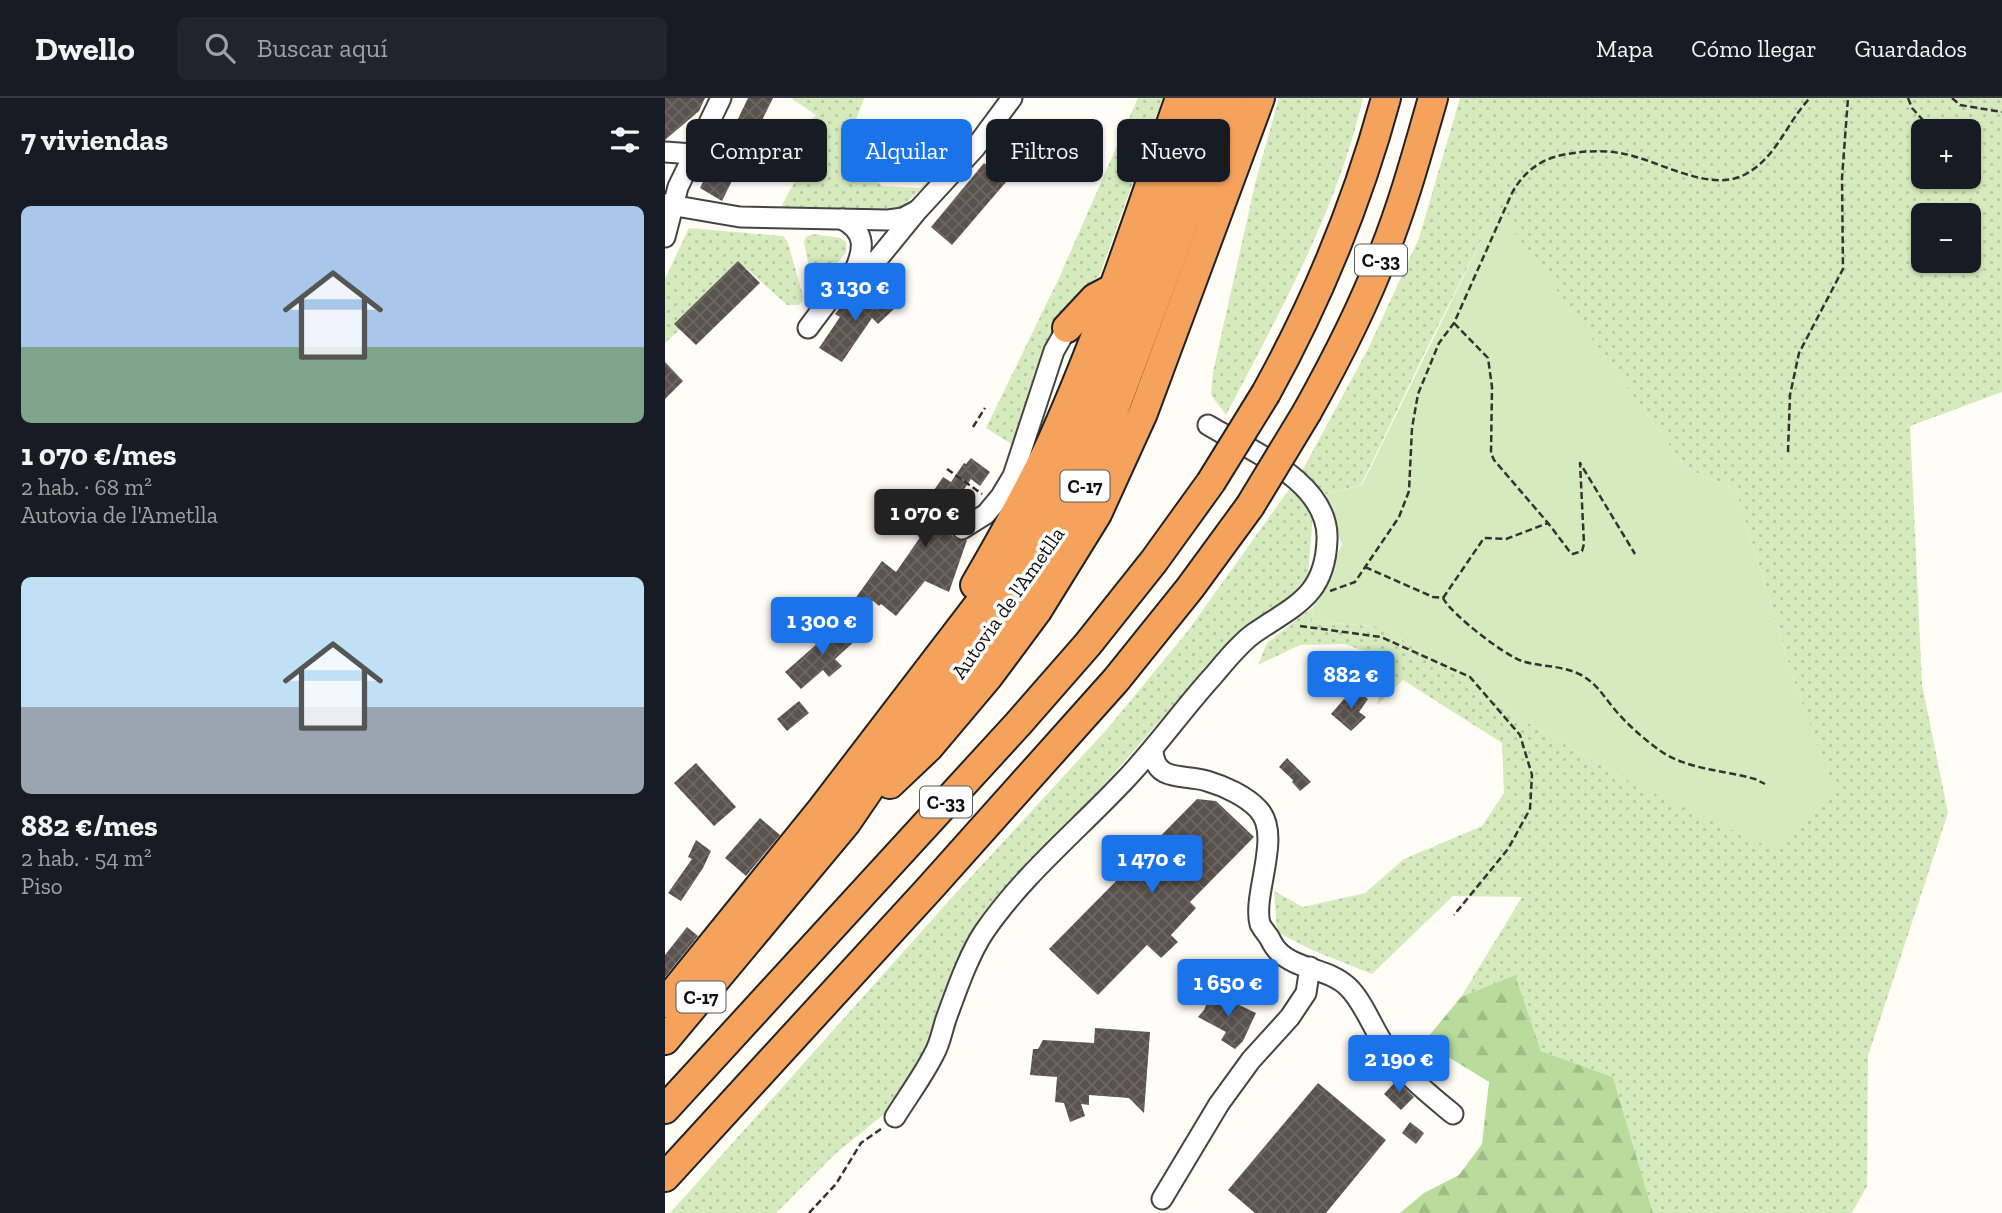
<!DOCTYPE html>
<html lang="es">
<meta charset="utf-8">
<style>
body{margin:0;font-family:"Zilla Slab",serif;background:#20242c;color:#f1f3f6;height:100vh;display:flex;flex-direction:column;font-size:26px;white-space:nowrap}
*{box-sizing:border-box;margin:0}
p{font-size:23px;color:#9ea1a6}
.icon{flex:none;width:38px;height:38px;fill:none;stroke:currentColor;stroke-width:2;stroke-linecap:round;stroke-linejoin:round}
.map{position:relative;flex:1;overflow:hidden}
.side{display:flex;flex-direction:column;background:#171b24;width:665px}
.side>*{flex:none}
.guide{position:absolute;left:21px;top:21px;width:665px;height:63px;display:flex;gap:14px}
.fabs{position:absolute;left:1246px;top:21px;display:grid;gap:14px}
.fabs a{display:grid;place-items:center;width:70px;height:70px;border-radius:10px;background:#171b24;box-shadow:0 2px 5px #0004;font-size:35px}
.price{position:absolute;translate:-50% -60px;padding:0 16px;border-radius:7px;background:#1a73e8;color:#fff;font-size:23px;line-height:46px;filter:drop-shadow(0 2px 4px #0008)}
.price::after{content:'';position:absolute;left:50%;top:42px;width:21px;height:16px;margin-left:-10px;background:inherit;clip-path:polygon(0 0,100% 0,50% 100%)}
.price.on{background:#222;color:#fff}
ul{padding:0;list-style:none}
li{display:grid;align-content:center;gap:14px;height:371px;padding:0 21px}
li span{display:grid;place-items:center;height:217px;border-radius:10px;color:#555}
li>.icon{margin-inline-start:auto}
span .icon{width:126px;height:126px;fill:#fffc;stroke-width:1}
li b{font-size:30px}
h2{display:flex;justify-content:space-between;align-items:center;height:84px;padding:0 21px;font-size:30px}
.tag{padding:0 24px;border-radius:10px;background:#171b24;box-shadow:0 2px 5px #0004;font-size:24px;line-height:63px}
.tag.on{background:#1a73e8;color:#fff}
header{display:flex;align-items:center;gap:42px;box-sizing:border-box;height:98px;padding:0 35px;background:#171b24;border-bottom:2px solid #363941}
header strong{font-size:33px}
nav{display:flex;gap:38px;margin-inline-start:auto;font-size:24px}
.search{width:490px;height:63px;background:#20242c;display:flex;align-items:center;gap:18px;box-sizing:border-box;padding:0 24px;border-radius:10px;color:#9ea1a6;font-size:26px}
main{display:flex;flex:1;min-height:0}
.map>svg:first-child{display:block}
.grass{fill:url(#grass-dots);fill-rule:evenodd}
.forest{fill:url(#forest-firs)}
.park{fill:#d5ebbd}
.building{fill:url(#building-cross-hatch)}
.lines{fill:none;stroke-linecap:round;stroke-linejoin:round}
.minor-casing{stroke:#444;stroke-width:23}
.highway-casing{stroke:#222;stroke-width:32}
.path{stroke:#333;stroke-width:2.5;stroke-dasharray:7 3.5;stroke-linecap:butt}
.minor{stroke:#fff;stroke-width:19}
.highway{stroke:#f5a25d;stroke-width:28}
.highway-bridge-casing{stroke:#222;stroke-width:32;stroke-linecap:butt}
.highway-bridge{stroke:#f5a25d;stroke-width:28}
.labels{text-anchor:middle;stroke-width:7;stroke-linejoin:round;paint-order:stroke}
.shield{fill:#fff;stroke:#585858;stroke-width:2}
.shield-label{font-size:19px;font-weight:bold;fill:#111}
.street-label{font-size:21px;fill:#111;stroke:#fff}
</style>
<header>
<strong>Dwello</strong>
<div class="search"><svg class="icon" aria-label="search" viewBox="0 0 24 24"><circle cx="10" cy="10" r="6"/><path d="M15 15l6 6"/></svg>Buscar aquí</div>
<nav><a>Mapa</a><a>Cómo llegar</a><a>Guardados</a></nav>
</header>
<main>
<section class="side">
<h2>7 viviendas<svg class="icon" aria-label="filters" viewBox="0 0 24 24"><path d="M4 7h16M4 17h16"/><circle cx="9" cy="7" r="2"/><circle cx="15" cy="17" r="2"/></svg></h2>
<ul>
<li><span style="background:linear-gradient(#a9c7e8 65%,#7fa58c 0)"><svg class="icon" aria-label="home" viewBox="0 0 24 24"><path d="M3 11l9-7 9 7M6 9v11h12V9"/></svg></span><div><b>1 070 €/mes</b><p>2 hab. · 68 m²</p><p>Autovia de l'Ametlla</p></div></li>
<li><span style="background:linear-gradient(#bfe0f5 60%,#9aa5b1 0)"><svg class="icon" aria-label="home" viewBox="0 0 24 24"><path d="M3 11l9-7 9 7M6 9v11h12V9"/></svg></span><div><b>882 €/mes</b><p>2 hab. · 54 m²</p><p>Piso</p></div></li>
</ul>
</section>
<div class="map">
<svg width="1337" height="1115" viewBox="0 0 1337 1115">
<defs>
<pattern id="grass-dots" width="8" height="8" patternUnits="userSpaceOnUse" patternTransform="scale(1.75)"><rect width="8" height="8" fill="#d5ebbd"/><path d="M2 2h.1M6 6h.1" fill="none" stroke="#b6c8a1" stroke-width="1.8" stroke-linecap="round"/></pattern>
<pattern id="forest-firs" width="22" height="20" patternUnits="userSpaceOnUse" patternTransform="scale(1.75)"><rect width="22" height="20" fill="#b9dc9c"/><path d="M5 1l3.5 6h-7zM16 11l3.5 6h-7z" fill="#9ebc85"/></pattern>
<pattern id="building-cross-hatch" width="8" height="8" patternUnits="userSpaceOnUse" patternTransform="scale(1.75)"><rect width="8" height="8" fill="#5a524d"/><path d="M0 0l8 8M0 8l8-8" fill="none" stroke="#6d6662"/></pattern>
</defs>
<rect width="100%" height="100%" fill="#fffdf5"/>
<!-- grass -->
<g class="grass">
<polygon points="126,0 199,0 189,27 188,55 217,88 255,90 289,61 232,113 115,111 131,81 102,62 127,21 142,26 151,17"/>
<polygon points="473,0 498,0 435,176 396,220 369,276 348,347 321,330 394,180"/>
<path d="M614,0H698C672,113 614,215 561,317L546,297L548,274L591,82Z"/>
<path d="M795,0H1337V294L1245,328L1257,586L1283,715L1203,958L1202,1088L1187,1115H988L948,979L876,953L850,877L796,899L857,799L788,798L707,876L647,852L612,834L609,793L638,809L700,795L739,761L817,728L839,695L837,645L738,582L712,607L724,562L680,546L635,547L593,567L602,545L648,509L647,523L718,529L862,624L961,682L1167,690L1129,583L1071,392L1021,370L832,111L767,240L696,387L658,397L637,373L704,249L754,140ZM1258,33H1304V79H1258ZM1258,117H1304V163H1258Z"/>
<polygon points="24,130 118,138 123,145 138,198 137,204 133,207 122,207 81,170 0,245 0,181"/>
<polygon points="148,136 176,140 181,144 181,154 161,179 151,179 145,174 139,144 141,139"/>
<polygon points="625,390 648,417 643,477 619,507 557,552 445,680 321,815 306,841 261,948 224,1012 170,1056 111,1115 5,1115 281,806 443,630 522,534"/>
</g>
<!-- forest -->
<polygon class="forest" points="850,877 876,953 948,979 988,1115 735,1115 759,1095 794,1077 817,1046 824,984 759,944 796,899"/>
<!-- park -->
<polygon class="park" points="832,110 1021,370 1071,392 1129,583 1168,690 1108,751 961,682 862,624 718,529 647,523 648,509 677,446 658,397 697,387"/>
<!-- building -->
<g class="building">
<polygon points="0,0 40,0 34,13 0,42"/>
<polygon points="83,0 108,0 57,103 35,90 66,27 70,27"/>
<polygon points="319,65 341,84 287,147 266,129"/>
<polygon points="73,163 95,185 31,247 9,226"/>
<polygon points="221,186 226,190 216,206 221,201 230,210 213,226 207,220 177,264 154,250 175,219 170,216 185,196 202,206"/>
<polygon points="0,264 18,283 0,301"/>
<polygon points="306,360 325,374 315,388 306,381 279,421 279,425 285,429 286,437 291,441 302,442 284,494 260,483 231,518 216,506 214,508 208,503 197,514 187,505 217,463 231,474 256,438 243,430 278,379 286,384 299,365 301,366"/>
<polygon points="177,524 192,541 170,561 177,568 164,579 158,572 136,591 120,574"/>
<polygon points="692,593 703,601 694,614 701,619 686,633 666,616 679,601 683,604"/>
<polygon points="134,603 144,615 122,633 112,621"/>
<polygon points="622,660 646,684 635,693 627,684 628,682 614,669"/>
<polygon points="31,665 71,709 49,728 9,685"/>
<polygon points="532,701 551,703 589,739 525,804 531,810 506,837 513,844 496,860 482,847 433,897 384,851"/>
<polygon points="95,720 115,737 81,778 60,760"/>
<polygon points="31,742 46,753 38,770 16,803 3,795 27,761 23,759"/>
<polygon points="22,829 33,838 0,879 0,857"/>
<polygon points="547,894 591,915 578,943 570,951 556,942 561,934 533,919 539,912"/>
<polygon points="430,930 485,934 479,1015 464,1000 424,997 424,1007 416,1006 420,1018 405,1024 399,1005 390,1004 392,979 365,977 368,951 373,951 378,942 429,945"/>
<polygon points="732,982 749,999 736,1012 719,996"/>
<polygon points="653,985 721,1042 661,1115 590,1115 563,1092"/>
<polygon points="745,1024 759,1035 751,1046 737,1035"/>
</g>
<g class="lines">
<!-- minor casing -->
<g class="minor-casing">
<g id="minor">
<polyline points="0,54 28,56"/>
<polyline points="0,106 75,119 223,122 238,120 251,113"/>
<path d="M177,121C202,134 199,152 189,174"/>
<polyline points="0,139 13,89 56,0"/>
<polyline points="143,230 176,186 189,174 212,162 252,113 310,50 347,0"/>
<polyline points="297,431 321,416 336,398 348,378 389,253 402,230"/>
<path d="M488,653C490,685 520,676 542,683C559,688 581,698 593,711C618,736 587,796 595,826C597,830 601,835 604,839C606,843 609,849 613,853C631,872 664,870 683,889C698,903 708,931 720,948C737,975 764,996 788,1016"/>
<path d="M230,1019C243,998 258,978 269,956C275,946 277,933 281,921C291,894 303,858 319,834C358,777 412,733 459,683C491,650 517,612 548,578C560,564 573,547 588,536C628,508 660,499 662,442C665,384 584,352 543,327"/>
<polyline points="497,1101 554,1006 586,962 625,919 641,895 645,869"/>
</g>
</g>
<!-- highway casing -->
<g class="highway-casing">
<g id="highway">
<polyline points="402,230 430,200 447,191"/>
<path d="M601,295C653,201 693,103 721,0"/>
<path d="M642,314C671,262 698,210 719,154C739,104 753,52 768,0"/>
<path d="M310,487C338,439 365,391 388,341C438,230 475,114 515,0"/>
<polyline points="225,686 264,649 323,579 372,513 432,416 478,315 595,0"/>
<path d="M0,905L157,711L350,459C436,319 485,154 540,0"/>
<polyline points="0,942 181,725 211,681 342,515 381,455 422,384 566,0"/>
<polyline points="0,1011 353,626 423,546 489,463 546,384"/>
<polyline points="0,1079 265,790 451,582 525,490 585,408"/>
</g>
</g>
<!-- path -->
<g class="path">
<polyline points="1243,0 1247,10 1268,33"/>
<polyline points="1287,0 1295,7 1337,14"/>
<polyline points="789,225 823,260 827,289 826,355 829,362 883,425"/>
<polyline points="308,329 320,310"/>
<polyline points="1123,354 1125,297 1134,255 1178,171 1177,80 1183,0"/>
<polyline points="282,371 317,396"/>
<path d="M700,469L768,499L778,500C786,516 839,557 857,563C875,569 896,567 914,576C931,584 939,599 951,613C963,627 979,641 994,652C1022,672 1059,672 1090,681L1100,686"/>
<path d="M665,493L690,484L734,419L744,393L747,330L753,296L774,245L789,225L847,95C859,73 877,60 902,56C919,53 937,52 955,55C992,61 1043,95 1079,77C1112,60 1121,25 1145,0"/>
<polyline points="778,500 819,440 841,441 883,425 905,454 908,456 917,453 919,446 915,365 970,456"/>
<polyline points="635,528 716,539 805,579 855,637 867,677 865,711 843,751 789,817"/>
<polyline points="144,1115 171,1086 196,1045 216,1031"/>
</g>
<!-- minor -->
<use href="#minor" class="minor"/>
<!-- highway -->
<use href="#highway" class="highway"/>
<!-- highway-bridge casing -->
<g class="highway-bridge-casing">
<g id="highway-bridge">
<polyline points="546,384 601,295"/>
<polyline points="585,408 642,314"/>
</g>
</g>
<!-- highway-bridge -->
<use href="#highway-bridge" class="highway-bridge"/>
</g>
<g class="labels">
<!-- shield labels -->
<g class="shield">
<rect x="690" y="146.5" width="52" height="31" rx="5"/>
<rect x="395.5" y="372.5" width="49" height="31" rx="5"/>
<rect x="255" y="688.5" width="52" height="31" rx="5"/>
<rect x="11.5" y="883.5" width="49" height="31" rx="5"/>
</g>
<g class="shield-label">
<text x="716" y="169">C-33</text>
<text x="420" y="395">C-17</text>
<text x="281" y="711">C-33</text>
<text x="36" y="906">C-17</text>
</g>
<!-- street labels -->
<g class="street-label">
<text transform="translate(343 505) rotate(-55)" y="7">Autovia de l'Ametlla</text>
</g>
</g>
</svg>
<div class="fabs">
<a>+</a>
<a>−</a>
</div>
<b class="price" style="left:190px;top:225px">3 130 €</b>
<b class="price on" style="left:260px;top:451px">1 070 €</b>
<b class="price" style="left:157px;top:559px">1 300 €</b>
<b class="price" style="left:686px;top:613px">882 €</b>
<b class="price" style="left:487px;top:797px">1 470 €</b>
<b class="price" style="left:563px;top:921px">1 650 €</b>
<b class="price" style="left:734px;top:997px">2 190 €</b>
<div class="guide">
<a class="tag">Comprar</a>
<a class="tag on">Alquilar</a>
<a class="tag">Filtros</a>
<a class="tag">Nuevo</a>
</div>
</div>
</main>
